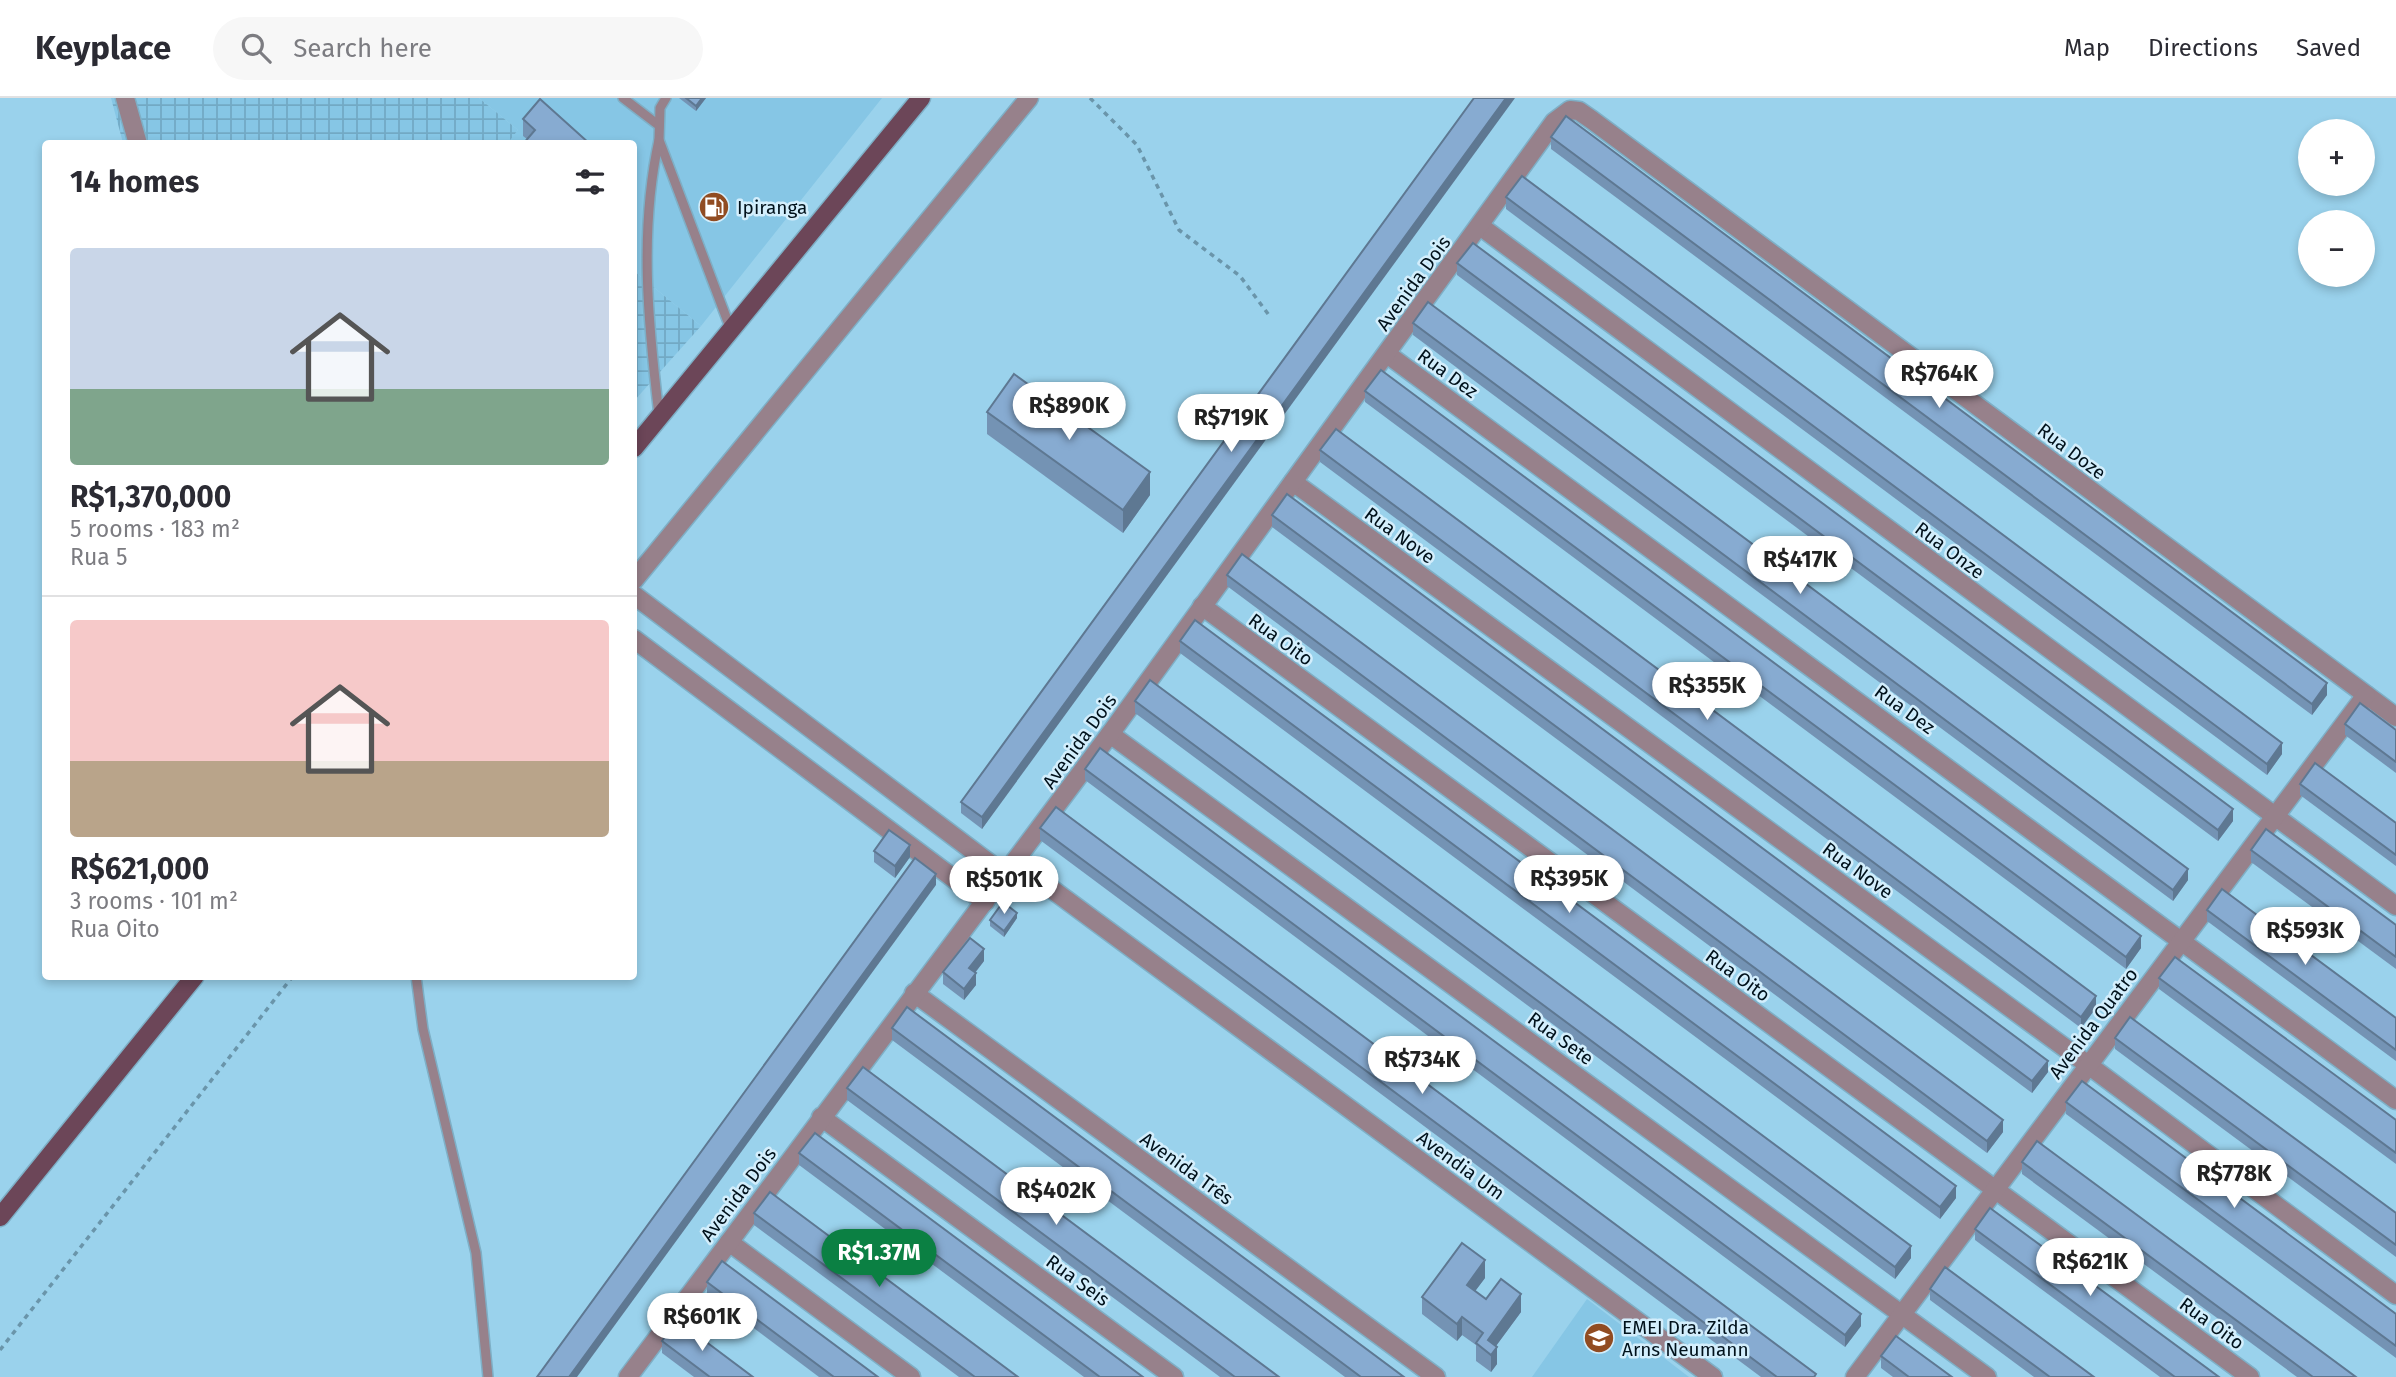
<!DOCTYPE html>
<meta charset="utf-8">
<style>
body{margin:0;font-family:"Fira Sans",sans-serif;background:#f7f7f7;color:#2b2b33;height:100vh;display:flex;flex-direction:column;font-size:26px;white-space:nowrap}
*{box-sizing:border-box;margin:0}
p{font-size:23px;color:#7c7c81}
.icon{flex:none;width:38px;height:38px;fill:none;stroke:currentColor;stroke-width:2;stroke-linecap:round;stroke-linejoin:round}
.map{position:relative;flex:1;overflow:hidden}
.panel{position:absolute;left:42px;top:42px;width:595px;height:840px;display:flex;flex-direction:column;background:#fff;border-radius:7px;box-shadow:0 4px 10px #0003}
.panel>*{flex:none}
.buttons{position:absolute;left:2298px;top:21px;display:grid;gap:14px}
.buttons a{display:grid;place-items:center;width:77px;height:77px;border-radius:50%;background:#fff;box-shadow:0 4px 10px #0003;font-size:35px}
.price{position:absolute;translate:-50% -60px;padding:0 16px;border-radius:24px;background:#fff;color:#222;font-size:23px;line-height:46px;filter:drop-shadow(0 2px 4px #0008)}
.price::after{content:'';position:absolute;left:50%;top:42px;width:21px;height:16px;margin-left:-10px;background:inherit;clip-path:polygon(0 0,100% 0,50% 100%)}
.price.on{background:#0b8043;color:#fff}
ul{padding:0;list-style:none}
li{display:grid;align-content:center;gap:14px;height:371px;padding:0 28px}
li+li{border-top:2px solid #e1e1e2}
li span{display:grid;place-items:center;height:217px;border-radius:7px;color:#555}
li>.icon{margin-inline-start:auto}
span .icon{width:126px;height:126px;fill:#fffc;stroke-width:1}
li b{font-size:30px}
h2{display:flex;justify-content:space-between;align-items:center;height:84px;padding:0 28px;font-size:30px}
header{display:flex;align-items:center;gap:42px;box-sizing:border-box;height:98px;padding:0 35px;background:#fff;border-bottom:2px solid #e1e1e2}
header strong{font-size:33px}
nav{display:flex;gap:38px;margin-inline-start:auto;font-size:24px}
.search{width:490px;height:63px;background:#f7f7f7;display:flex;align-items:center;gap:18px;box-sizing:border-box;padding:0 24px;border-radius:38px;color:#7c7c81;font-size:26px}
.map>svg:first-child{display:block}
.built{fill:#86c6e5}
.industrial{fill:url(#industrial-grid)}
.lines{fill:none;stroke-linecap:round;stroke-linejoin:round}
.service-casing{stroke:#7eafc6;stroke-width:12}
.minor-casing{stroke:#7eafc6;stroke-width:21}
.primary-casing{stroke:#7eafc6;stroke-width:21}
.path{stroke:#6a95aa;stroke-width:3.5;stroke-dasharray:5 5;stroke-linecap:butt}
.service{stroke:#97818b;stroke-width:9}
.minor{stroke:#97818b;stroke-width:18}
.primary{stroke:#6c4658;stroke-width:18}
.wall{fill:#7493b4}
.shaded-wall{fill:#5e7892}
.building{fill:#87abd1;stroke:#5e7892;stroke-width:2}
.labels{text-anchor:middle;stroke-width:5;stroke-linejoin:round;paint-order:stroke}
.poi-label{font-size:19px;fill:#00111b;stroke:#d3eefc;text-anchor:start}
.street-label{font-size:19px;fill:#00111b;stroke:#d3eefc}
</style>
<header>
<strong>Keyplace</strong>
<div class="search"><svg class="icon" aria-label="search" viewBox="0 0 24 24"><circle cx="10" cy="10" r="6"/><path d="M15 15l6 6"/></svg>Search here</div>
<nav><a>Map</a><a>Directions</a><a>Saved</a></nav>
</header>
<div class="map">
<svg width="2396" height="1279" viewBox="0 0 2396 1279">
<defs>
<pattern id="industrial-grid" width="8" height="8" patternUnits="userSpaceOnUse" patternTransform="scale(1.75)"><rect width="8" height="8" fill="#86c6e5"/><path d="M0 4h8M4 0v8" fill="none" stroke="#72a9c4"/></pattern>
</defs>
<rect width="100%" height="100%" fill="#9ad2ec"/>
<!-- built -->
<g class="built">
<polygon points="479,0 882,0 701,228 634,173 634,46 507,45 518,32"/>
<polygon points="1587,1201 1689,1279 1532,1279"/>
</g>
<!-- industrial -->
<g class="industrial">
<polygon points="111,0 479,0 518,32 507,46 123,45"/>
<polygon points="634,173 701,228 634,303"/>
</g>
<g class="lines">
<!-- service casing -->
<g class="service-casing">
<g id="service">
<polyline points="623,0 657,26"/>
<polyline points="666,0 660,10 659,42 731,232"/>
<path d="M659,42C639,132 648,225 659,317"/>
<polyline points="416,878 423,931 476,1155 488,1279"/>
</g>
</g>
<!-- minor casing -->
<g class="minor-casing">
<g id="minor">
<polyline points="125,0 138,46"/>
<polyline points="1480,128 2396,808"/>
<polyline points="1387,256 2396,1002"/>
<polyline points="1293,384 2087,966 2396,1197"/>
<polyline points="634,482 1029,0"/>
<polyline points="634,497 1005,777"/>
<polyline points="1202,508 2250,1279"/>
<polyline points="634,541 985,804"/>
<polyline points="1110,636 1987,1279"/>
<polyline points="1015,764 1713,1279"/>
<polyline points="914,895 1436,1279"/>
<polyline points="821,1019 1174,1279"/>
<polyline points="729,1144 911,1279"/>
<polyline points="628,1279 1110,636 1554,24 1570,12 1579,13 1592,22 2396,619"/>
<polyline points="1855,1279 2366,597"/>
</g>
</g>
<!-- primary casing -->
<g class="primary-casing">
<g id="primary">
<polyline points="634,350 921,0"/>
<polyline points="0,1119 195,878"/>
</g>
</g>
<!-- path -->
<g class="path">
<polyline points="1090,0 1137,47 1179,132 1240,178 1271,220"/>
<polyline points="0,1252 293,878"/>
</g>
<!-- service -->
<use href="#service" class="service"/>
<!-- minor -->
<use href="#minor" class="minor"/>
<!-- primary -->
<use href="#primary" class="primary"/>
</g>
<!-- wall -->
<g class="wall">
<polygon points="679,0 706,0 696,13"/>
<polygon points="1474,0 982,731 961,715 961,704"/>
<polygon points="523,21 590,46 527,41 523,38"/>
<polygon points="1551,39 2327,597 2312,617 1551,51"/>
<polygon points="1506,99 2282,656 2267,677 1506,111"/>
<polygon points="1457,165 2233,723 2218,743 1457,177"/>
<polygon points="1413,225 2188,782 2173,803 1413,237"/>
<polygon points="1365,293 2141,850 2126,871 1365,304"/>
<polygon points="987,314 1150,397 1123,435 987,336"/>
<polygon points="1320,352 2096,910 2081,930 1320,364"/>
<polygon points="1272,417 2048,974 2032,995 1272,429"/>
<polygon points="1227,477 2003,1034 1987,1055 1227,488"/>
<polygon points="1180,543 1956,1100 1940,1121 1180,555"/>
<polygon points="1135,603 1911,1160 1895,1181 1135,615"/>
<polygon points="2345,626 2396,632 2396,675 2345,637"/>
<polygon points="1085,671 1861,1228 1845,1249 1085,682"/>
<polygon points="2300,686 2396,725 2396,768 2300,697"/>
<polygon points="1040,730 1816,1279 1761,1279 1040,742"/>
<polygon points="2251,752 2396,827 2396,871 2251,764"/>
<polygon points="874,753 910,759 895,780 874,764"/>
<polygon points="2207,812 2396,920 2396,963 2207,823"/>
<polygon points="1017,820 1004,839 990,828 990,822"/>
<polygon points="984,863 975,875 976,887 964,902 943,886 943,874"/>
<polygon points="2159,880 2396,1022 2396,1066 2159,891"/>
<polygon points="892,930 1404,1279 1345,1279 892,942"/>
<polygon points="2115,940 2396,1115 2396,1159 2115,951"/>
<polygon points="847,990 1279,1279 1220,1279 847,1002"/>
<polygon points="2066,1004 2396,1216 2396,1260 2066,1016"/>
<polygon points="799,1055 1143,1279 1084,1279 799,1067"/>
<polygon points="2022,1064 2356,1279 2297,1279 2022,1076"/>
<polygon points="754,1115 1018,1279 959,1279 754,1127"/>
<polygon points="1975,1131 2219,1279 2160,1279 1975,1142"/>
<polygon points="1485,1180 1475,1193 1486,1201 1521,1214 1496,1248 1497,1266 1491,1274 1476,1263 1476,1247 1462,1237 1457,1243 1422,1216 1422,1199"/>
<polygon points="707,1184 878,1279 819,1279 707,1195"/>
<polygon points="1930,1191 2094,1279 2034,1279 1930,1202"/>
<polygon points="662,1243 753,1279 694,1279 662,1255"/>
<polygon points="1881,1258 1952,1279 1893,1279 1881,1270"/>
</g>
<!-- shaded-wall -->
<g class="shaded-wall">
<polygon points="702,0 706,0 696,13 696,8"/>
<polygon points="1506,0 1515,0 982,731 982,719"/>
<polygon points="1150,374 1150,397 1123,435 1123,412"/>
<polygon points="2327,585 2327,597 2312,617 2312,606"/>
<polygon points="2282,645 2282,656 2267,677 2267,666"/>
<polygon points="2233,711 2233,723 2218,743 2218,732"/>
<polygon points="910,747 910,759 895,780 895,768"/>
<polygon points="2188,771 2188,782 2173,803 2173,792"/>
<polygon points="936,776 936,787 577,1279 569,1279"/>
<polygon points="1017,815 1017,820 1004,839 1004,833"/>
<polygon points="2141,838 2141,850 2126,871 2126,859"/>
<polygon points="984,851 984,863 969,882 969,870"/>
<polygon points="976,875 976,887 964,902 964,891"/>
<polygon points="2096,898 2096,910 2081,930 2081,919"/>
<polygon points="2048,963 2048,974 2032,995 2032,983"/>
<polygon points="2003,1022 2003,1034 1987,1055 1987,1043"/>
<polygon points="1956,1088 1956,1100 1940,1121 1940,1109"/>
<polygon points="1911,1148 1911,1160 1895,1181 1895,1169"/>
<polygon points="1485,1162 1485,1180 1467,1204 1467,1187"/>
<polygon points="1521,1196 1521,1214 1490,1256 1488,1242"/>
<polygon points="1861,1216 1861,1228 1845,1249 1845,1237"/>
<polygon points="1462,1219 1462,1237 1457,1243 1457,1226"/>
<polygon points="1497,1249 1497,1266 1491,1274 1491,1257"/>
</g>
<!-- building -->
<g class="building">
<polygon points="686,0 702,0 696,8"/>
<polygon points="1474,0 1506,0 982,719 961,704"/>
<polygon points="540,1 590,46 523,46 535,32 523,21"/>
<polygon points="1566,18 2327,585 2312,606 1551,39"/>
<polygon points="1522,78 2282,645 2267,666 1506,99"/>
<polygon points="1473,145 2233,711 2218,732 1457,165"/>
<polygon points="1428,204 2188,771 2173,792 1413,225"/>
<polygon points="1381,272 2141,838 2126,859 1365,293"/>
<polygon points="1014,276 1150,374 1123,412 987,314"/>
<polygon points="1336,331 2096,898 2081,919 1320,352"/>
<polygon points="1287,396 2048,963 2032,983 1272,417"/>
<polygon points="1242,456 2003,1022 1987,1043 1227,477"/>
<polygon points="1195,522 1956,1088 1940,1109 1180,543"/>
<polygon points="1150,582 1911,1148 1895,1169 1135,603"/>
<polygon points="2360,605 2396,632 2396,664 2345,626"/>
<polygon points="1100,650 1861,1216 1845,1237 1085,671"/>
<polygon points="2315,665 2396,725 2396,757 2300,686"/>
<polygon points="1056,709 1816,1276 1814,1279 1777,1279 1040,730"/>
<polygon points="2266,731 2396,827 2396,859 2251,752"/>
<polygon points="889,732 910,747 895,768 874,753"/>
<polygon points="915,760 936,776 569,1279 537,1279"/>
<polygon points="2222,791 2396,920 2396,952 2207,812"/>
<polygon points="1003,804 1017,815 1004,833 990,822"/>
<polygon points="970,840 984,851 969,870 976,875 964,891 943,874"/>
<polygon points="2175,859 2396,1022 2396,1055 2159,880"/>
<polygon points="907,909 1404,1279 1361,1279 892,930"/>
<polygon points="2130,919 2396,1115 2396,1147 2115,940"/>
<polygon points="863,969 1279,1279 1235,1279 847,990"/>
<polygon points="2082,983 2396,1216 2396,1248 2066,1004"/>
<polygon points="815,1035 1143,1279 1100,1279 799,1055"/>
<polygon points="2037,1043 2356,1279 2313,1279 2022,1064"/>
<polygon points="770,1094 1018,1279 975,1279 754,1115"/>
<polygon points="1990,1110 2219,1279 2175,1279 1975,1131"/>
<polygon points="1462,1145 1485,1162 1467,1187 1486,1201 1501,1181 1521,1196 1488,1242 1497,1249 1491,1257 1476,1245 1483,1235 1462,1219 1457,1226 1422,1199"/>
<polygon points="722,1163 878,1279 834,1279 707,1184"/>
<polygon points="1945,1169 2094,1279 2050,1279 1930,1191"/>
<polygon points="677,1222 753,1279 710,1279 662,1243"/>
<polygon points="1896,1238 1952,1279 1909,1279 1881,1258"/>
</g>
<!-- icons -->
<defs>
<g id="fuel-disc" transform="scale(1.575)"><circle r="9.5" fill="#914c22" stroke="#d3eefc"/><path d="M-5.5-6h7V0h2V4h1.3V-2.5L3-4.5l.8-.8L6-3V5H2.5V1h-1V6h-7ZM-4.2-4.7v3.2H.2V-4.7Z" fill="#fff"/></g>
<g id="school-disc" transform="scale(1.575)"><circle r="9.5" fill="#914c22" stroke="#d3eefc"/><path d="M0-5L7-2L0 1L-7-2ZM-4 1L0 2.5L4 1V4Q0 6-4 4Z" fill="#fff"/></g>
</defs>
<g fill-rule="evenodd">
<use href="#fuel-disc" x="714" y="109"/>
<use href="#school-disc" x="1599" y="1240"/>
</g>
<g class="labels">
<!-- poi labels -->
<g class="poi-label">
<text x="737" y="116">Ipiranga</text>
<text x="1622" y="1236">EMEI Dra. Zilda<tspan x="1622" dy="22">Arns Neumann</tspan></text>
</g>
<!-- street labels -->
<g class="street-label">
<text transform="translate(1413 185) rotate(-54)" y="7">Avenida Dois</text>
<text transform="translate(1448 275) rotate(36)" y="7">Rua Dez</text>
<text transform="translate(2072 353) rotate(37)" y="7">Rua Doze</text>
<text transform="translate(1400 437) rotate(36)" y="7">Rua Nove</text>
<text transform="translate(1950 452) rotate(37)" y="7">Rua Onze</text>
<text transform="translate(1281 541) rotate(36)" y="7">Rua Oito</text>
<text transform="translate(1905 611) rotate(36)" y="7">Rua Dez</text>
<text transform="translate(1079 643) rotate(-54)" y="7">Avenida Dois</text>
<text transform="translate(1858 772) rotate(36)" y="7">Rua Nove</text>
<text transform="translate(1738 877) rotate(36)" y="7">Rua Oito</text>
<text transform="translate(2093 925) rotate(-53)" y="7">Avenida Quatro</text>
<text transform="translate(1561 940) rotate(36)" y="7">Rua Sete</text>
<text transform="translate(1461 1067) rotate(36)" y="7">Avendia Um</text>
<text transform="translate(1187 1070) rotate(36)" y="7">Avenida Três</text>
<text transform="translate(738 1096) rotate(-53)" y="7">Avenida Dois</text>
<text transform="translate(1078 1182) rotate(36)" y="7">Rua Seis</text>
<text transform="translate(2212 1225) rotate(36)" y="7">Rua Oito</text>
</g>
</g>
</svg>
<div class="buttons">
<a>+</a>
<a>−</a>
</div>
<b class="price" style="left:1939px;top:312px">R$764K</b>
<b class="price" style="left:1069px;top:344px">R$890K</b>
<b class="price" style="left:1231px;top:356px">R$719K</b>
<b class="price" style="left:1800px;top:498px">R$417K</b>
<b class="price" style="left:1707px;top:624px">R$355K</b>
<b class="price" style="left:1569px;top:817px">R$395K</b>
<b class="price" style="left:1004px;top:818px">R$501K</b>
<b class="price" style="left:2305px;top:869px">R$593K</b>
<b class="price" style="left:1422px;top:998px">R$734K</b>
<b class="price" style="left:2234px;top:1112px">R$778K</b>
<b class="price" style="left:1056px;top:1129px">R$402K</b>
<b class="price on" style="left:879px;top:1191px">R$1.37M</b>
<b class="price" style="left:2090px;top:1200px">R$621K</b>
<b class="price" style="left:702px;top:1255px">R$601K</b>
<section class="panel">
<h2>14 homes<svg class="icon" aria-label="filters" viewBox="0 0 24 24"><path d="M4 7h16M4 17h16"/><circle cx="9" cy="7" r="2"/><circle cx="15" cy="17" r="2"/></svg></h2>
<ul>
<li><span style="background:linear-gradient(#c9d6e8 65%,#7fa58c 0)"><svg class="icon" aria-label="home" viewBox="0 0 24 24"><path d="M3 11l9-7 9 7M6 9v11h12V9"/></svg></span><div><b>R$1,370,000</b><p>5 rooms · 183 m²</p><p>Rua 5</p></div></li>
<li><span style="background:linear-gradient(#f6c9c9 65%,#b9a48a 0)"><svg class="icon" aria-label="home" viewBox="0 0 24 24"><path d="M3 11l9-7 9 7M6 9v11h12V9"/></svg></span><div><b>R$621,000</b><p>3 rooms · 101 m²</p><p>Rua Oito</p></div></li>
</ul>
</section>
</div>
